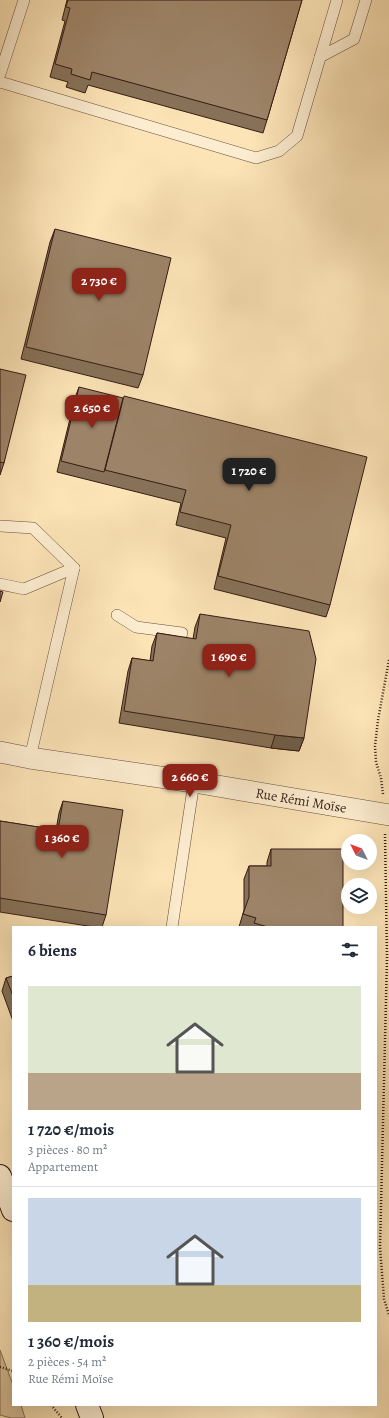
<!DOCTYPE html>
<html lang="fr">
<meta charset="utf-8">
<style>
body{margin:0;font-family:Alegreya,serif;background:#f2f2f3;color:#1f2937;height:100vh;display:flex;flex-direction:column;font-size:15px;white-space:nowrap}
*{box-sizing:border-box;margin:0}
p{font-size:13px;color:#747a83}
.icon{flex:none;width:22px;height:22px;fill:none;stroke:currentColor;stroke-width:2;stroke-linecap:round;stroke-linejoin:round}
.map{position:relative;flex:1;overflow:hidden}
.drawer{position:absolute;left:12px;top:926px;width:365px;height:480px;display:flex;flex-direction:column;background:#fff;border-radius:0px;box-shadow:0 4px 16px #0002}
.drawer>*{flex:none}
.needle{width:26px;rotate:312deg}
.buttons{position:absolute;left:341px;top:834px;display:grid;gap:8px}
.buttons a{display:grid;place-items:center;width:36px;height:36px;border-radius:50%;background:#fff;box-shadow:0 4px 16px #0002;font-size:20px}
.price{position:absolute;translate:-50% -34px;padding:0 9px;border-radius:8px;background:#8f2418;color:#fff;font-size:13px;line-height:26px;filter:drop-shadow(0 1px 2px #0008)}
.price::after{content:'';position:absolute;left:50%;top:24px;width:12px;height:9px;margin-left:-6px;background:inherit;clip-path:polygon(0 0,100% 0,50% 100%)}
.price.active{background:#222;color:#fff}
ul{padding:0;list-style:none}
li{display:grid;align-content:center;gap:8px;height:212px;padding:0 16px}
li+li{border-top:1px solid #e0e1e3}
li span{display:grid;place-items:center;height:124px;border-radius:0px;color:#555}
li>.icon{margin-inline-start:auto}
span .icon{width:72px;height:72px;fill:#fffc;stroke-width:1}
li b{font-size:17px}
h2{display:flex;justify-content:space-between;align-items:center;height:48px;padding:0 16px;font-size:17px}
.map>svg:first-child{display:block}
.green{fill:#dac29b;stroke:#886e56}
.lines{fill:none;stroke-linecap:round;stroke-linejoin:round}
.service-casing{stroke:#684d3b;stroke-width:12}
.minor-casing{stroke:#684d3b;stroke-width:22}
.secondary-casing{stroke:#361b12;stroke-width:24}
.path{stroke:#361b12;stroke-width:2.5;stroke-dasharray:1 2;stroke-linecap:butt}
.service{stroke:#fdedd0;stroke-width:11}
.minor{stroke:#fdedd0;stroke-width:21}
.secondary{stroke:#fdedd0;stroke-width:22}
.wall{fill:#877259;stroke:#361b12}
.shaded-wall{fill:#6e5c49;stroke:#361b12}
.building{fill:#9d8468;stroke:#361b12}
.labels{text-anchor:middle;stroke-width:3;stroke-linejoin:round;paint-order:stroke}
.street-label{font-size:14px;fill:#361b12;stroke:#fdedd0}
</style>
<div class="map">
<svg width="389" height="1418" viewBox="0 0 389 1418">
<rect width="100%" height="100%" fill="#fce4b7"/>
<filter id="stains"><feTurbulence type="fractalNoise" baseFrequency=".005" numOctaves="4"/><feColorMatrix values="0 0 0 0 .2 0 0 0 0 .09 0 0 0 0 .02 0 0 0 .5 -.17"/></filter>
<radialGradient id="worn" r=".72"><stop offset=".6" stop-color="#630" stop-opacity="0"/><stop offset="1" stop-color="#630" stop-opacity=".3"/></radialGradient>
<!-- green -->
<polygon class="green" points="0,1350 13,1385 13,1405 21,1405 25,1418 11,1418 0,1415"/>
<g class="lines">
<!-- service casing -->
<g class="service-casing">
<g id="service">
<polyline points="320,57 354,39 366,0"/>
<polyline points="0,74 24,0"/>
<polyline points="0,82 256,158 279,151 297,136 337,0"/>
<polyline points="0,526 33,528 74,568"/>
<polyline points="0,584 24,589 74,568"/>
<polyline points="117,615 136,627 182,633"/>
<polyline points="30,758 74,568"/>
<polyline points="172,927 194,782"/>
</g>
</g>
<!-- minor casing -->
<g class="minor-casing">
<g id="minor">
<path id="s1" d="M0,752L30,758L194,782L389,815"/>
</g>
</g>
<!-- secondary casing -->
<g class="secondary-casing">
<g id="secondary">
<polyline points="0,1176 13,1210"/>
<polyline points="87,1405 92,1418"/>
</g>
</g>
<!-- path -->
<g class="path">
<polyline points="383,794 381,778 376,762 375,746 378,720 389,660"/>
<polyline points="385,834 387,958 380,1247 384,1299 389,1315"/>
<polyline points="0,1367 13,1371"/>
<polyline points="51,1405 62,1418"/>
</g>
<!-- service -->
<use href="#service" class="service"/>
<!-- minor -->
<use href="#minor" class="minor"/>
<!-- secondary -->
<use href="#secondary" class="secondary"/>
</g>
<!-- wall -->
<g class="wall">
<polygon points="67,0 302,0 267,120 263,133 88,85 85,93 66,87 68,82 50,77 65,21 62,20"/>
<polygon points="55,229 143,375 138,388 21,359 50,242"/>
<polygon points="0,369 4,463 0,475"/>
<polygon points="79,387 330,605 326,617 214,589 226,538 176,525 181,503 57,472 75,398"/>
<polygon points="200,614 304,738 299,751 271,748 119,723 128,671 132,658 150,661 152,646 157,633 193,639 195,627"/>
<polygon points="63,801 106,915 102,927 94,927 0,912 0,821 56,830 59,813"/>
<polygon points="271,849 343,927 239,927 244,910 244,879 249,866 267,866 267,862"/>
<polygon points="13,976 13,1021 2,991 6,978"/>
</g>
<!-- shaded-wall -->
<polygon class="shaded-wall" points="275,735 304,738 299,751 271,748"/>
<!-- building -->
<g class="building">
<polygon points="68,0 302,0 267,120 92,72 90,80 71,74 72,69 55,64 70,8 66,7"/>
<polygon points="55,229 171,258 143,375 26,347"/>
<polygon points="0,369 26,375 4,463 0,462"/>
<polygon points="79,387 123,398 104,472 61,461"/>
<polygon points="124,396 367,457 330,605 218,576 231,525 180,512 186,490 105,470"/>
<polygon points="0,591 3,592 0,602"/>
<polygon points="200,614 309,631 316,659 304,738 275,735 124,711 132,658 153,661 157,633 196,639"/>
<polygon points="63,801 123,810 106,915 0,898 0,821 58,830"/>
<polygon points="271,849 343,849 343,927 268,927 254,923 256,918 243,914 249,897 249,866 271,866"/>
<polygon points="13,976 13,996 6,978"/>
</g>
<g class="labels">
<!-- street labels -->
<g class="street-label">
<text dy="5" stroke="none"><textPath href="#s1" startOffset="305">Rue Rémi Moïse</textPath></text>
</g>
</g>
<rect width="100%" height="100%" filter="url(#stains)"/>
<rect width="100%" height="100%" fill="url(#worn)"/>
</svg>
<div class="buttons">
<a><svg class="needle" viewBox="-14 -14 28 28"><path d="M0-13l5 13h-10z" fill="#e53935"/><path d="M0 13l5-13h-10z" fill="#747a83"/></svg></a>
<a><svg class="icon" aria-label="layers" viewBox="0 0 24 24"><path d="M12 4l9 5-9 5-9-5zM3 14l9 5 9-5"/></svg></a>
</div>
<b class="price" style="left:99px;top:302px">2 730 €</b>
<b class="price" style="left:92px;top:429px">2 650 €</b>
<b class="price active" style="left:249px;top:492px">1 720 €</b>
<b class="price" style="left:229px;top:678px">1 690 €</b>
<b class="price" style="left:190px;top:798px">2 660 €</b>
<b class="price" style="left:62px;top:859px">1 360 €</b>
<section class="drawer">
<h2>6 biens<svg class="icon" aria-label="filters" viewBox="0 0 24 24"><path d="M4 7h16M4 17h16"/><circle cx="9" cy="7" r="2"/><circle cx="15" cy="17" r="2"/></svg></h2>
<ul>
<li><span style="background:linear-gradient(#dfe7d0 70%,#b9a48a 0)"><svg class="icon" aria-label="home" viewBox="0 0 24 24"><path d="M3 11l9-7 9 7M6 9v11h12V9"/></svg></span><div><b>1 720 €/mois</b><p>3 pièces · 80 m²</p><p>Appartement</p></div></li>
<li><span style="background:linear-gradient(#c9d6e8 70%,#c2b280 0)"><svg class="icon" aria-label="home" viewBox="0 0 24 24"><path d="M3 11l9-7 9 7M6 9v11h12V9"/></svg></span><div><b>1 360 €/mois</b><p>2 pièces · 54 m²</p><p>Rue Rémi Moïse</p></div></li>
</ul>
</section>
</div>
